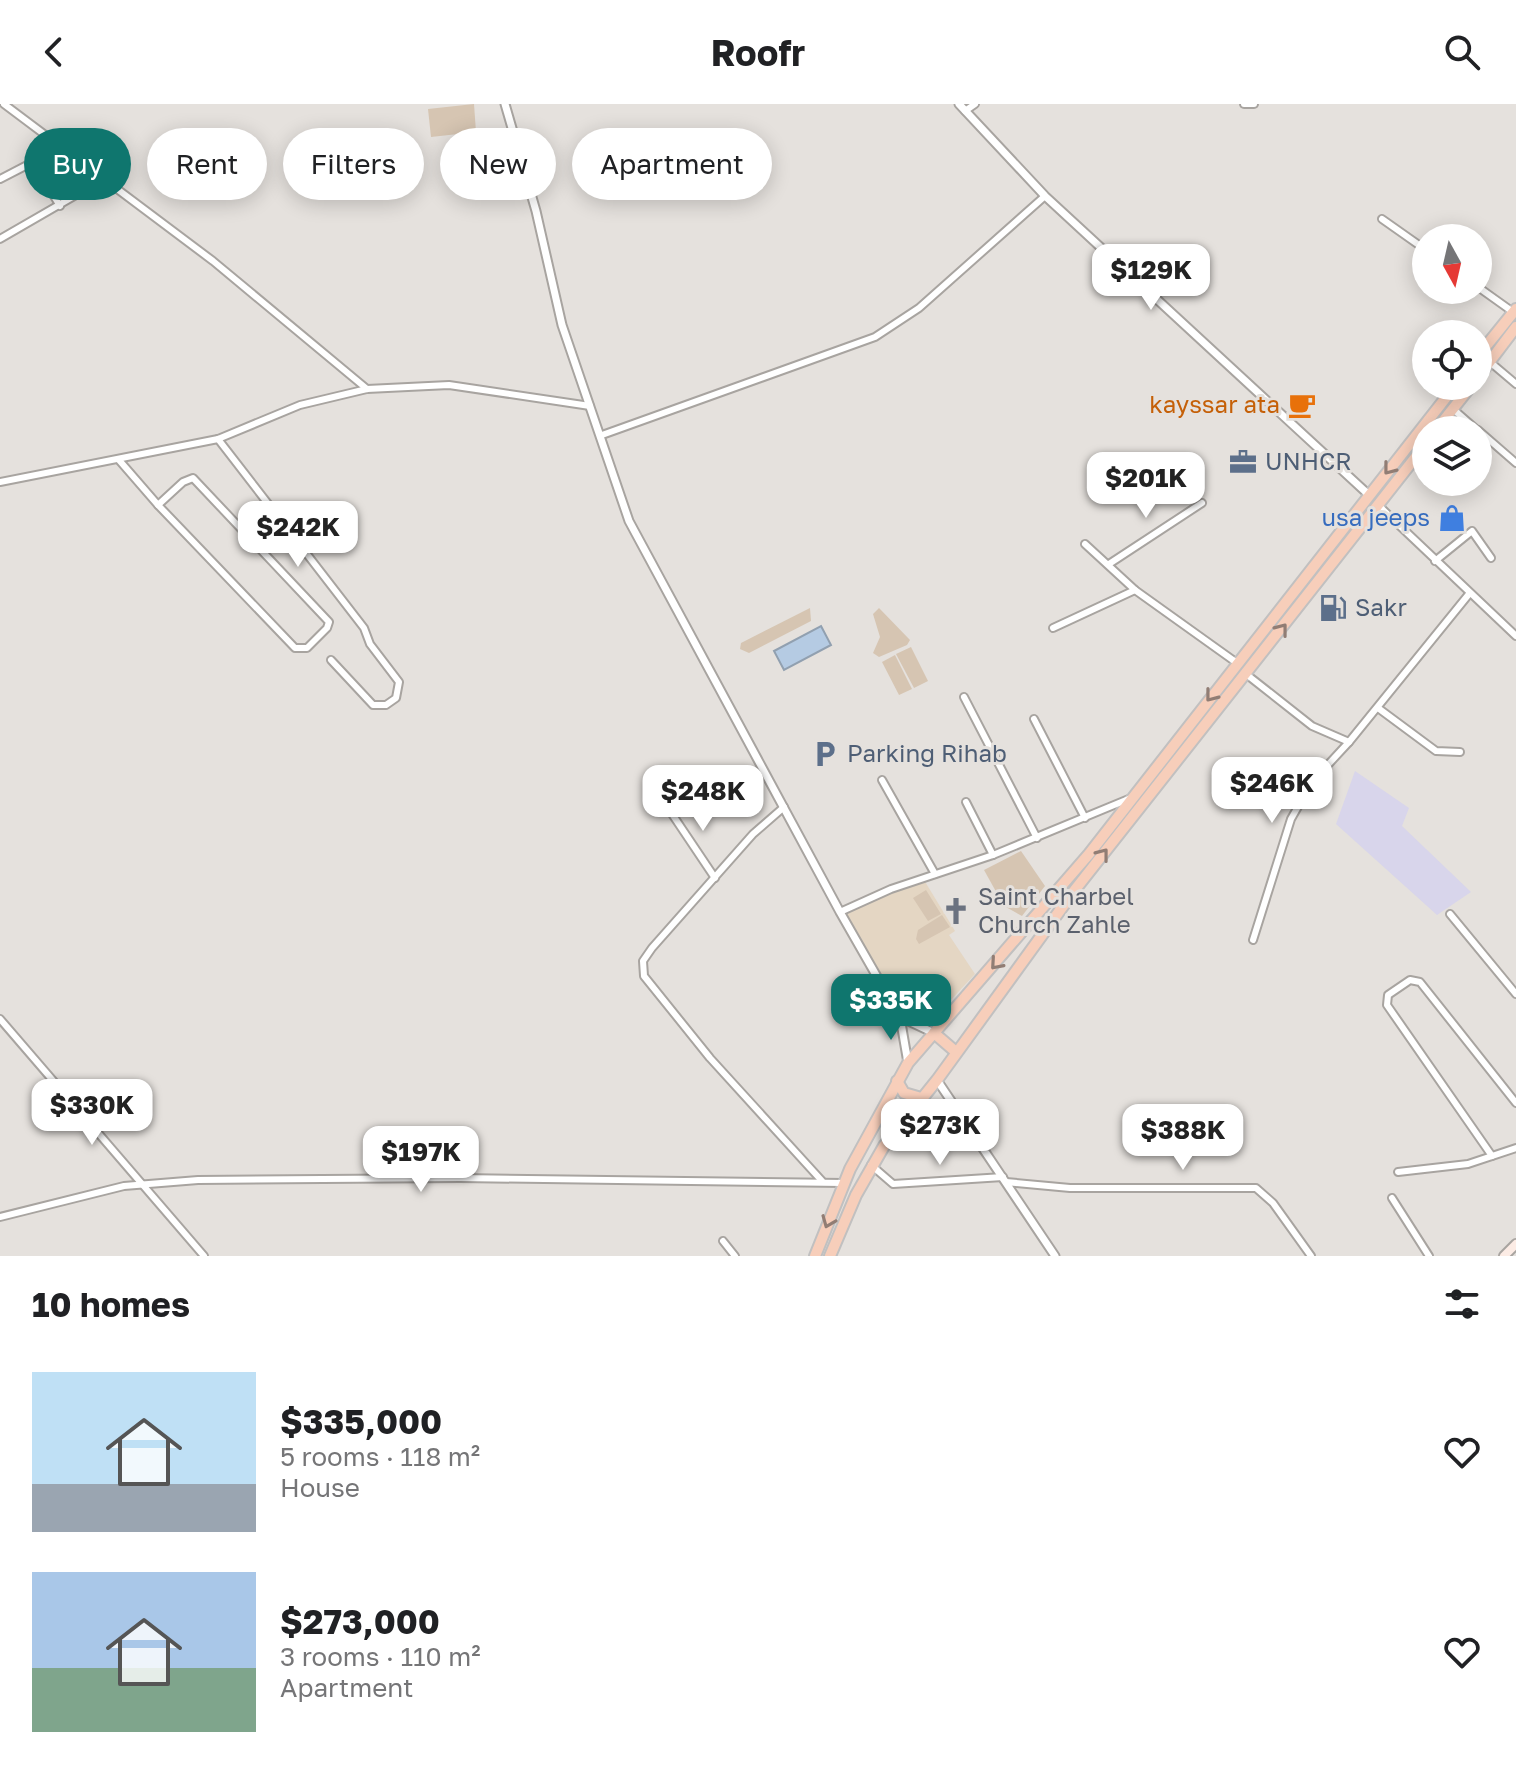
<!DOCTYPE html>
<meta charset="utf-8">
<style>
body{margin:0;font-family:"Golos Text",sans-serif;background:#f2f2f2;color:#202124;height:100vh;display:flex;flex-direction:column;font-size:30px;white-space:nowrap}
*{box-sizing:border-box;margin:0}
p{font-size:26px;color:#757577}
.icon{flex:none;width:44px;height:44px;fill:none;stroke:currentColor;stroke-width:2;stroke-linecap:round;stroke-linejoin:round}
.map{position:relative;height:1152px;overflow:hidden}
.details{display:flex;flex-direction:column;background:#fff;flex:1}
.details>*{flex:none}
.banner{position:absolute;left:24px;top:24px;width:800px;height:72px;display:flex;gap:16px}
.needle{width:52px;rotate:172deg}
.buttons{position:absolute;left:1412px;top:120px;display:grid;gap:16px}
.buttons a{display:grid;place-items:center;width:80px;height:80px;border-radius:50%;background:#fff;box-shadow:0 4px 20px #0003;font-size:40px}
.price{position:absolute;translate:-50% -68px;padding:0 18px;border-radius:16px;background:#fff;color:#222;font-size:26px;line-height:52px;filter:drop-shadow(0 2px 4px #0008)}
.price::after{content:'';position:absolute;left:50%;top:48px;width:24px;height:18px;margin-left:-12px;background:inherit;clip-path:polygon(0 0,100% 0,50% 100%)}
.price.selected{background:#0f766e;color:#fff}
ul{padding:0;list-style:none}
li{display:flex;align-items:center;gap:24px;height:200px;padding:0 32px}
li span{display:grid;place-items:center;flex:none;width:224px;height:160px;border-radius:0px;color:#555}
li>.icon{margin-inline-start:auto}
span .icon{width:96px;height:96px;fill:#fffc;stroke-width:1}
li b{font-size:34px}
h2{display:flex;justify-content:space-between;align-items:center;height:96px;padding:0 32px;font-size:34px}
.pill{padding:0 28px;border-radius:36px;background:#fff;box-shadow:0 4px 20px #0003;font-size:28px;line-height:72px}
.pill.selected{background:#0f766e;color:#fff}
header{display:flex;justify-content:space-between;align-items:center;height:104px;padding:0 32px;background:#fff;font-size:36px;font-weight:700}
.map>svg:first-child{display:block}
.industrial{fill:#d8d5eb}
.education{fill:#e4d6c3}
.green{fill:#d6c5b2}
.water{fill:#b5cbe3;stroke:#91a0b0;stroke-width:2}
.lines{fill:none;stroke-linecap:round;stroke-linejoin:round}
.minor-casing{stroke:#a8a4a0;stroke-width:10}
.tertiary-casing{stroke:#a8a4a0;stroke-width:11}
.secondary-casing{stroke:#a8a4a0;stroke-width:12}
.trunk-casing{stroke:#c1c0c0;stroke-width:14}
.minor{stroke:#fff;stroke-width:6}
.tertiary{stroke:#fff;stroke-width:7}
.secondary{stroke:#fcece5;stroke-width:8}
.trunk{stroke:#f7ceba;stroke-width:10}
.oneway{stroke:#917d74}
.labels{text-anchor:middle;stroke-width:6;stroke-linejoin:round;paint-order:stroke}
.food-label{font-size:24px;fill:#c56008;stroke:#e5e1dd;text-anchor:end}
.service-label{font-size:24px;fill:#4e5e75;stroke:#e5e1dd;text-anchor:start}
.shop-label{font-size:24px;fill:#366cbe;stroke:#e5e1dd;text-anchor:end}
.worship-label{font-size:24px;fill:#5b616d;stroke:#e5e1dd;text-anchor:start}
</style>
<header><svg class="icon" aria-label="back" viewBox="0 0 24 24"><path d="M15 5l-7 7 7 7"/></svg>Roofr<svg class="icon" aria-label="search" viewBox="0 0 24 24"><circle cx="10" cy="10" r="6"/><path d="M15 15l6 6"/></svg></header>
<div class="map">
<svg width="1516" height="1152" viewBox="0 0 1516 1152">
<rect width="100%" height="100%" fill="#e5e1dd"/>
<!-- industrial -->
<polygon class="industrial" points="1355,667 1409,704 1402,722 1471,788 1437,811 1336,720"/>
<!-- education -->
<polygon class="education" points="924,776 955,827 949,831 975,870 934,914 924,918 904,910 847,810 889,788"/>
<!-- green -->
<g class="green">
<polygon points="474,0 476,28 431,33 428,5"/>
<polygon points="810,504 811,517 749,549 740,545 741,539"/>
<polygon points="879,504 910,536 907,541 879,553 873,549 880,533 873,510"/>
<polygon points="911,543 928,577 914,584 896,550"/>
<polygon points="895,551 912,585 899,591 882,558"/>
<polygon points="1021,747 1045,782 1022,812 1004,802 984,766"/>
<polygon points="926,786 941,810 928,817 913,794"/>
<polygon points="942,811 950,823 919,840 916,835 918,826"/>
</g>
<!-- water -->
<polygon class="water" points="821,522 831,541 784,566 774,547"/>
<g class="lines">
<!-- minor casing -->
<g class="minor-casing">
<g id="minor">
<polyline points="4,0 213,157 367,285"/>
<polyline points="1244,0 1254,0"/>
<polyline points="965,7 975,0"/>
<polyline points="0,75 33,58 60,102"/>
<polyline points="1382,115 1426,146"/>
<polyline points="0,135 102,76"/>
<polyline points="1478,183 1513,208"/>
<polyline points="1490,258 1516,280"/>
<polyline points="1453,305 1477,326"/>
<polyline points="1478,326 1516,359"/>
<polyline points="602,331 875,233 919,204 1045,92"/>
<polyline points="218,335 364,524 370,540 399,578 396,594 386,601 373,601 331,556"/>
<polyline points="119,356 158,401"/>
<polygon points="193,374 329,518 327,524 307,544 295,544 158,401 183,378"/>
<polyline points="0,378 218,335 300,301 367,285 449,281 590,302"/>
<polyline points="1379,402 1516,532"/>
<polyline points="1085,440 1135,486 1237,559"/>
<polyline points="1435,457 1472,427 1491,454"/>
<polyline points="1109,460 1202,399"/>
<polyline points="1053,524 1135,486"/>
<polyline points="1246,570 1312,622 1349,638 1469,490"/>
<polyline points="964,593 1037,734"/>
<polyline points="1378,604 1436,647 1460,648"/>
<polyline points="1034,615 1085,714"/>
<polyline points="882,676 935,770"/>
<polyline points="966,698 993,751"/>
<polyline points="666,701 715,774"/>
<polyline points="784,703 753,730 652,844 643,857 644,872 710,954 822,1077"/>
<polyline points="840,808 891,785 993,751 1131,694"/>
<polyline points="1450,810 1516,890"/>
<polyline points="1253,836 1291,715 1312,678 1349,638"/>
<polyline points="0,915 204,1152"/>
<polyline points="1492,1052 1387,901 1388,891 1410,876 1420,878 1516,999"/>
<polyline points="871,1061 893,1080 1003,1073"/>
<polyline points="1398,1068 1468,1060 1516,1044"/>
<polyline points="1006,1078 1070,1084 1256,1084 1273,1099 1311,1152"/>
<polyline points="1392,1094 1429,1152"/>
<polyline points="0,1113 124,1082 198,1076 460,1074 844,1079"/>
<polyline points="723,1137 735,1152"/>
</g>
</g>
<!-- tertiary casing -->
<g class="tertiary-casing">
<g id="tertiary">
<polyline points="505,0 536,107 562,221 629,417 840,808 900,913 908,959"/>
<polyline points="959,0 1045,92 1369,391"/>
<polyline points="900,913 934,929"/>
<polyline points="937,976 1055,1152"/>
</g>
</g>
<!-- secondary casing -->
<g class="secondary-casing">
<polyline id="secondary" points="1504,1152 1516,1140"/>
</g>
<!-- trunk casing -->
<g class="trunk-casing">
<g id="trunk">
<polyline points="1478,252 1516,205"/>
<polyline points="1478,273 1516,223"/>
<polyline points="1436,326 1471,282"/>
<polyline points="934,929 956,948"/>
<polyline points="897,977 904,989 921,994"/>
<polyline points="815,1152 850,1065 908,959 1089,750 1455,282"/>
<polyline points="830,1152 856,1091 884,1042 937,976 1074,787 1426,340"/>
</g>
</g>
<!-- minor -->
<use href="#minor" class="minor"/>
<!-- tertiary -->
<use href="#tertiary" class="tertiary"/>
<!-- secondary -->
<use href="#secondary" class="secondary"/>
<!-- trunk -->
<use href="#trunk" class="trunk"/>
</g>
<!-- one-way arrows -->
<defs><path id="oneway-chevron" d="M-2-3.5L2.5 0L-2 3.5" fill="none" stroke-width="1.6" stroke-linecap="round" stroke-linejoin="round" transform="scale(2)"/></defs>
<g class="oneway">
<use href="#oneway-chevron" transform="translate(1389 365) rotate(128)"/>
<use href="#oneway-chevron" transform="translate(1282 525) rotate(-52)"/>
<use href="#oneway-chevron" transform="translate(1211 592) rotate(128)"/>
<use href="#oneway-chevron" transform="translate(1103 750) rotate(-52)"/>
<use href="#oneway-chevron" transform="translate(996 860) rotate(131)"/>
<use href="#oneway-chevron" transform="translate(828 1118) rotate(112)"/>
</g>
<!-- icons -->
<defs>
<g id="cafe-bare" transform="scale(2.16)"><path d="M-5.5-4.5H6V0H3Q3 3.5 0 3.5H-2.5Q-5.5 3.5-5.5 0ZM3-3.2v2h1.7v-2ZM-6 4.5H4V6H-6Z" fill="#e8710a" stroke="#e5e1dd" stroke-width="2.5" paint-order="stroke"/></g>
<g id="office-bare" transform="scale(2.16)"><path d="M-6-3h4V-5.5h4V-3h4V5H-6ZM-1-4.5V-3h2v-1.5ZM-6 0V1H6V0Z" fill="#5c6f8a" stroke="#e5e1dd" stroke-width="2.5" paint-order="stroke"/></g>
<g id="shop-bare" transform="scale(2.16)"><path d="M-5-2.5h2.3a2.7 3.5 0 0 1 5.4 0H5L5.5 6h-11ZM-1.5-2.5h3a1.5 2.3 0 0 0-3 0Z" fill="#3f7fe0" stroke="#e5e1dd" stroke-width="2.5" paint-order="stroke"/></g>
<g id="fuel-bare" transform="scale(2.16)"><path d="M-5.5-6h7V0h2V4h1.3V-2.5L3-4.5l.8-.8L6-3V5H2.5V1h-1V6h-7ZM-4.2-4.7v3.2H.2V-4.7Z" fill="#5c6f8a" stroke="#e5e1dd" stroke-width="2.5" paint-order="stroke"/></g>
<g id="parking-bare" transform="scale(2.16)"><path d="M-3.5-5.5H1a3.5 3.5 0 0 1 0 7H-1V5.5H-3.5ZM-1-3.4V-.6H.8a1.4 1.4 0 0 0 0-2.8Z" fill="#5c6f8a" stroke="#e5e1dd" stroke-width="2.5" paint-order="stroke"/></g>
<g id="church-bare" transform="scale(2.16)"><path d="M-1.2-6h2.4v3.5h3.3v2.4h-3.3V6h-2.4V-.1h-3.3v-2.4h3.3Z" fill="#6b7280" stroke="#e5e1dd" stroke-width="2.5" paint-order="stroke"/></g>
</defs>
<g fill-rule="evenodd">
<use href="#cafe-bare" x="1302" y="301"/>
<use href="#office-bare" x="1243" y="358"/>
<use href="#shop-bare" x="1452" y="414"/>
<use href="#fuel-bare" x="1333" y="504"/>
<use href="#parking-bare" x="825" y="650"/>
<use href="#church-bare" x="956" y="807"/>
</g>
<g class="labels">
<!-- food labels -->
<g class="food-label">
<text x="1280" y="309">kayssar ata</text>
</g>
<!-- service labels -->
<g class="service-label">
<text x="1265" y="366">UNHCR</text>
<text x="1355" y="512">Sakr</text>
<text x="847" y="658">Parking Rihab</text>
</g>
<!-- shop labels -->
<g class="shop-label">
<text x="1430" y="422">usa jeeps</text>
</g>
<!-- worship labels -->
<g class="worship-label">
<text x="978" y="801">Saint Charbel<tspan x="978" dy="28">Church Zahle</tspan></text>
</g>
</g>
</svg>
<div class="buttons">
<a><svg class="needle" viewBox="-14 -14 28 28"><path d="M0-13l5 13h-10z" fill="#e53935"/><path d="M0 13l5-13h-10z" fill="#757577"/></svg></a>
<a><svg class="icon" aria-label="locate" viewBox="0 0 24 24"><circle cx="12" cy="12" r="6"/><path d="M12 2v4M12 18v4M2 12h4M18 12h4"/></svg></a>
<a><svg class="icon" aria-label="layers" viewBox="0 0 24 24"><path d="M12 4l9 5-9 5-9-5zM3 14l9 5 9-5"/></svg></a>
</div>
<b class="price" style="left:1151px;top:208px">$129K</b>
<b class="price" style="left:1146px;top:416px">$201K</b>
<b class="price" style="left:298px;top:465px">$242K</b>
<b class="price" style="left:1272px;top:721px">$246K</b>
<b class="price" style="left:703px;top:729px">$248K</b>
<b class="price selected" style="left:891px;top:938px">$335K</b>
<b class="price" style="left:92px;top:1043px">$330K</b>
<b class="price" style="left:940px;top:1063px">$273K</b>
<b class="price" style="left:1183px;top:1068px">$388K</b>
<b class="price" style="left:421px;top:1090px">$197K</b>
<div class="banner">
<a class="pill selected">Buy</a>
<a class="pill">Rent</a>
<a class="pill">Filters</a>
<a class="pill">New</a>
<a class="pill">Apartment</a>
</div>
</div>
<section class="details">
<h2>10 homes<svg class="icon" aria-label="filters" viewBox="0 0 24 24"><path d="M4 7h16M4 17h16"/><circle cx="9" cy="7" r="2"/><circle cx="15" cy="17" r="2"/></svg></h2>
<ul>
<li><span style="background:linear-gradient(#bfe0f5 70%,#9aa5b1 0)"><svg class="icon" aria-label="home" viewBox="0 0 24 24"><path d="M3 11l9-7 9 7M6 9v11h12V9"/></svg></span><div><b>$335,000</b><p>5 rooms · 118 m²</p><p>House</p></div><svg class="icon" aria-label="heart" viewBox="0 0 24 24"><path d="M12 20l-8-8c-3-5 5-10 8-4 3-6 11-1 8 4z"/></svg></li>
<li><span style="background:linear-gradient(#a9c7e8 60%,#7fa58c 0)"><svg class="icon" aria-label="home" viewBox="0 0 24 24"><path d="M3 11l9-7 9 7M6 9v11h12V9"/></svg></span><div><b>$273,000</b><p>3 rooms · 110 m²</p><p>Apartment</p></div><svg class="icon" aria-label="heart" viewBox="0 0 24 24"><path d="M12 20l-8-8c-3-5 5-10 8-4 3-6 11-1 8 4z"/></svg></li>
</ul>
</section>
